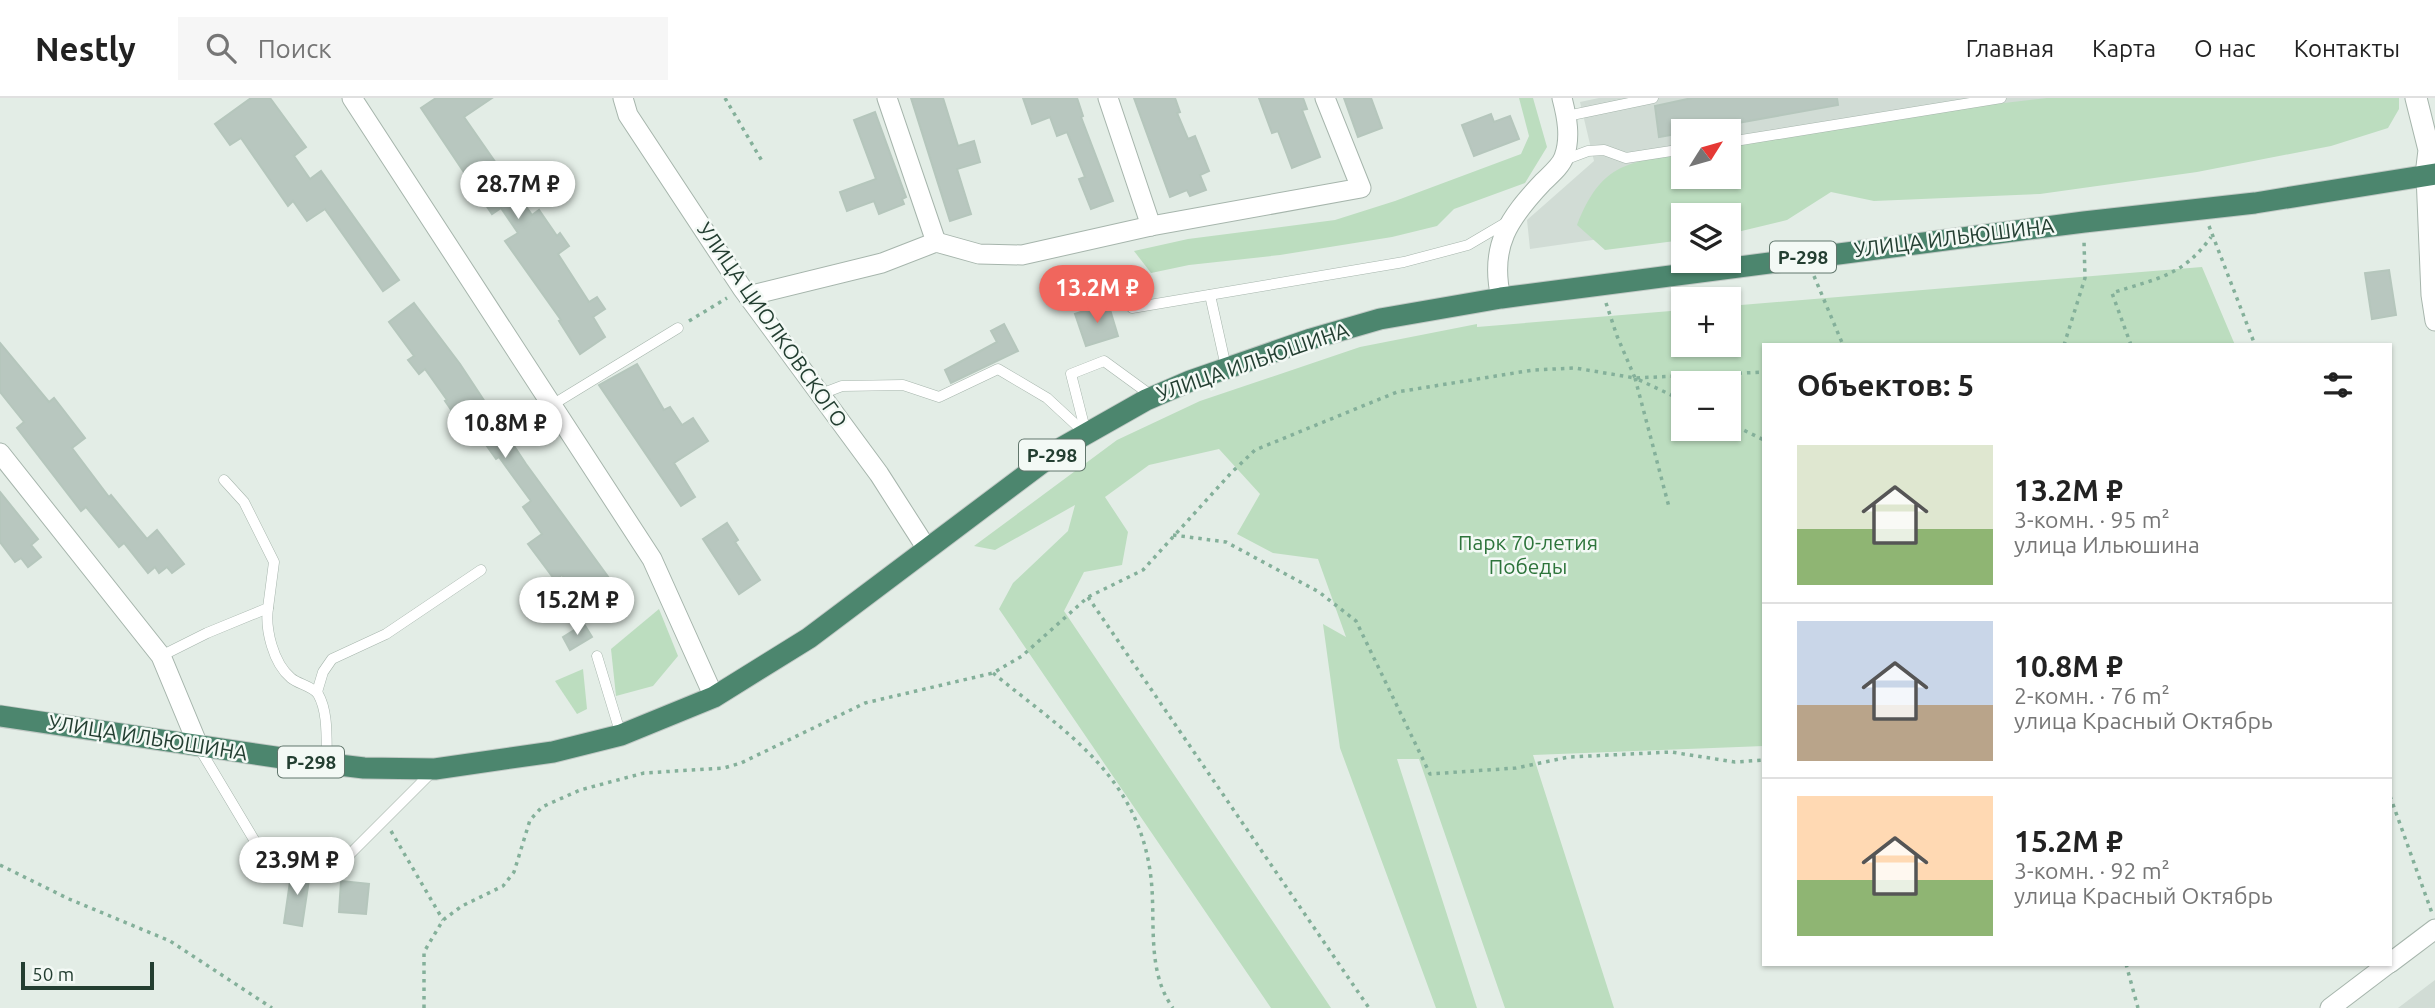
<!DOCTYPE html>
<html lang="ru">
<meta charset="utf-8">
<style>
body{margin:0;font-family:Ubuntu,sans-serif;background:#f6f6f6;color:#222;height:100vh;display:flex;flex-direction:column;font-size:26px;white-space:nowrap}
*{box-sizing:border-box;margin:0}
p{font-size:23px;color:#767676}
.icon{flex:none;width:38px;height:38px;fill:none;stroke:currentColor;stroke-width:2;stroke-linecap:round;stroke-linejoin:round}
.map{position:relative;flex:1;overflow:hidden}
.side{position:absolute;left:1762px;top:245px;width:630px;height:623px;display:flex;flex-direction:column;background:#fff;border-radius:0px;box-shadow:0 2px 5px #0004}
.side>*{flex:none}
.needle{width:46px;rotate:53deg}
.fabs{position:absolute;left:1671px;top:21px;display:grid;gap:14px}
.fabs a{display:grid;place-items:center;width:70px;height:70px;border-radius:0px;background:#fff;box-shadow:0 2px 5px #0004;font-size:35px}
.scale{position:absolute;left:21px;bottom:18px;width:133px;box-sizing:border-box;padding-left:7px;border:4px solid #233e31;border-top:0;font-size:19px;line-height:24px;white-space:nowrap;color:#233e31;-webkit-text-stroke:5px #f3f9f5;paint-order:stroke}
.price{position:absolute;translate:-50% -60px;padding:0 16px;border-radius:24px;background:#fff;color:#222;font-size:23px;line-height:46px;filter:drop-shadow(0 2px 4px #0008)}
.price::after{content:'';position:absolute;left:50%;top:42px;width:21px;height:16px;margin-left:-10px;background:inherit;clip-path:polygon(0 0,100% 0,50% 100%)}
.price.selected{background:#f0665d;color:#fff}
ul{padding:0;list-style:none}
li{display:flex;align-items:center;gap:21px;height:175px;padding:0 35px}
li+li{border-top:2px solid #e0e0e0}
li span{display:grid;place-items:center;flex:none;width:196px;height:140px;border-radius:0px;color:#555}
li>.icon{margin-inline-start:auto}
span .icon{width:84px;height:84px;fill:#fffc;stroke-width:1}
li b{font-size:30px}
h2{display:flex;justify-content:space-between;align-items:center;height:84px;padding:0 35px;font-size:30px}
header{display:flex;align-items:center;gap:42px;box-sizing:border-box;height:98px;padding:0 35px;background:#fff;border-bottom:2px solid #e0e0e0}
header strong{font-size:33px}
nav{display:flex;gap:38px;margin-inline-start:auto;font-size:24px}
.search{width:490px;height:63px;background:#f6f6f6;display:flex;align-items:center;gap:18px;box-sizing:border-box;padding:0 24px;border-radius:0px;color:#767676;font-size:26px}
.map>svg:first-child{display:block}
.built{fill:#d1dcd5;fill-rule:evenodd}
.green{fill:#bcddbf;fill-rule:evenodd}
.building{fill:#b8c7bf;stroke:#b5c6bc;stroke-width:2}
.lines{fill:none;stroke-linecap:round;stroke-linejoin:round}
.service-casing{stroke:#a6b5ac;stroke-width:11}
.minor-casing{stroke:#a6b5ac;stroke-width:21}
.tertiary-casing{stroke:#a6b5ac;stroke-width:23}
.trunk-casing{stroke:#c1c9c5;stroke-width:23}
.path{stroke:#84b09a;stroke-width:3.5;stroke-dasharray:3.5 5;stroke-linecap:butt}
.service{stroke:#fff;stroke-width:10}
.minor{stroke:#fff;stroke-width:19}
.tertiary{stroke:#fff;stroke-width:21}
.trunk{stroke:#4c866e;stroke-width:21}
.labels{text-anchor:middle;stroke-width:5;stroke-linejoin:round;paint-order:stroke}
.shield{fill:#f3f9f5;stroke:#61766c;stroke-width:2}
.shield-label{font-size:19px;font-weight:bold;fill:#233e31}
.street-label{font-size:21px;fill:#233e31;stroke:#f3f9f5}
.park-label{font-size:21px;fill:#2d743b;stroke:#f3f9f5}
</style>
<header>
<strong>Nestly</strong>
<div class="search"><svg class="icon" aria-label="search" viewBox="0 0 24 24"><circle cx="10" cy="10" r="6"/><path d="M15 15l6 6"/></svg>Поиск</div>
<nav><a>Главная</a><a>Карта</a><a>О нас</a><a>Контакты</a></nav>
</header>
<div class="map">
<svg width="2435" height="910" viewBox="0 0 2435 910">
<rect width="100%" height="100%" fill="#e3ede6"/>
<!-- built -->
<g class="built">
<path d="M1599,0H2144L1729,117H1684L1683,129L1530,151L1527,122L1594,63L1580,4ZM1684,33H1729V79H1684Z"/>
<polygon points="2435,882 2435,910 2398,910"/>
</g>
<!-- green -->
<g class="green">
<polygon points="1519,0 1533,0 1547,49 1525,85 1454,111 1437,128 1392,139 1280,157 1189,167 1151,175 1134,153 1188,141 1335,122 1395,103 1521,56 1529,38"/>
<path d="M2047,0H2399V11L2388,30L2331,48L2197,74L2040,96L1874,103L1831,94L1787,122L1729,136V117H1684L1683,142L1605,152L1577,127C1601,67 1624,65 1683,55L1684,79H1729V47L1919,15Z"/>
<path d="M2202,169L2235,247H1764V648L1533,657L1614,910H1505L1419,661H1397L1477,910H1436L1340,650L1323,526L1346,539L1318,461L1273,455L1237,436L1260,396L1219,351L1149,367L1105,399L1128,434L1122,467L1084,474L1064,513L1331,910H1271L999,511L1013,485L1068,433L1075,407L995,452L974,448L1117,342L1200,303L1360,249L1477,226V229L1683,212L1684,247H1729V208ZM1729,285V331H1684V285Z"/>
<polygon points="659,511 678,558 653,588 616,598 611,551"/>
<polygon points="583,571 587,611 577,616 555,583"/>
</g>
<!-- building -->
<g class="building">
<polygon points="251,0 270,0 306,49 294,58 310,81 321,73 399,182 383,193 325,111 307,123 293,103 288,108 241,40 230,47 215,26"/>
<polygon points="436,0 492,0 464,19 532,117 539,112 557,138 560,135 569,148 558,156 589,204 597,199 605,211 593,219 605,239 580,256 559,223 561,222 505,143 518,135 501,110 492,116 421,10"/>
<polygon points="911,0 943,0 958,48 974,43 980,64 957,71 971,116 950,123"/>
<polygon points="1023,0 1077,0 1083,18 1081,19 1113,103 1091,111 1079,81 1085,79 1067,34 1057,38 1050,19 1032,26"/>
<polygon points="1134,0 1175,0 1180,14 1177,15 1188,41 1195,38 1209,73 1200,77 1206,92 1190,98 1187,92 1170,99"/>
<polygon points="1259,0 1303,0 1307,11 1302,12 1320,59 1292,70 1278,33 1272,35"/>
<polygon points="1344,0 1371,0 1382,30 1358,39"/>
<polygon points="1692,0 1837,0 1838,7 1659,39 1655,8"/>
<polygon points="875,14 906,99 902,101 904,106 879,116 874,103 847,113 840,94 876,81 854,22"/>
<polygon points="1491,16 1494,24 1510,18 1519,41 1474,58 1462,27"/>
<polygon points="2389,172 2396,217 2372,221 2365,175"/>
<polygon points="414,205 460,266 526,366 617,491 589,512 562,477 555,482 528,446 542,436 523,409 531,403 520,388 499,359 496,361 472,327 459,336 450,324 456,319 445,303 447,302 425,271 419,276 408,262 414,258 389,224"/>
<polygon points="1108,205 1118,238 1086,248 1075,216"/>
<polygon points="1004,226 1018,253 951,285 945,272 997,244 991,233"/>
<polygon points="0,245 49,304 54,300 85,340 72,350 109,399 111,397 147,441 157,432 184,466 172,475 167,469 159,475 155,469 148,475 124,445 119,449 86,409 81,413 17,330 24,324 0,294"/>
<polygon points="637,266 664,312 670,309 682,327 693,320 708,343 674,365 695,399 681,408 599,287"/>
<polygon points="0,394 38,441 31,447 41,459 28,469 21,460 15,464 0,444"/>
<polygon points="727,425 738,442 735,444 760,482 739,496 703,441"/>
<polygon points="584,526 592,539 570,552 563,539"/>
<polygon points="292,770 310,775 302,828 284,825"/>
<polygon points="341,783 369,786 366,816 339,814"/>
</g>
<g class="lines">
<!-- service casing -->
<g class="service-casing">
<g id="service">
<polyline points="1567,18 1653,0"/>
<polyline points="1729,44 2001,0"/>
<polyline points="1564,62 1588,53 1604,52 1626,60 1684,51"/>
<polyline points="1210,197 1226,269"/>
<polyline points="1132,210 1404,164 1468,147 1507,124"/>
<polyline points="821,296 842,288 903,287 939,299 998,271 1047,300 1086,336"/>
<polyline points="552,307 678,230"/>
<polyline points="1086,335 1071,276 1104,263 1152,298"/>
<path d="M268,510C265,531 273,565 291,580C298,586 312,588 318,596C329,615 326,644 327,666"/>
<polyline points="161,558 207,535 268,510 274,464 244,404 224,382"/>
<polyline points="597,558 621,637"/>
<polyline points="317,594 323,574 332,561 386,536 481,472"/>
<polyline points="198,648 262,755 333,773 432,674"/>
</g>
</g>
<!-- minor casing -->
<g class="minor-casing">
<g id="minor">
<polyline points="352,0 652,461 714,599"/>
<polyline points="623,0 628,17 742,190 879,376 927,451"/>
<polyline points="887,0 936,144"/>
<polyline points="1108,0 1151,128"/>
<polyline points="2426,77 2431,197 2435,223"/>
<polyline points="748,198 882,165 936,144 979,156 1022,157 1151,128 1361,90 1325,0"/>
<path d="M1501,200C1489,148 1509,120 1543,84C1550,77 1561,68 1564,59C1571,40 1567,19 1562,0"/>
<polyline points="0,355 161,558 198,647"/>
<polyline points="2390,865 2435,831"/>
<polyline points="2330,910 2388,866"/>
</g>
</g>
<!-- tertiary casing -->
<g class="tertiary-casing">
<polyline id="tertiary" points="2416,0 2429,52 2426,77"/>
</g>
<!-- trunk casing -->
<g class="trunk-casing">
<polyline id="trunk" points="0,618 289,661 364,670 435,671 553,654 621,637 714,599 809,540 1063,349 1146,302 1190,283 1311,241 1380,221 1501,200 2084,124 2255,105 2435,76"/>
</g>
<!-- path -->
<g class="path">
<polyline points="725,0 762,63"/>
<polyline points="2209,128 2255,247"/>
<polyline points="1814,178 1843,247"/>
<polyline points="1606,205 1617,238 1635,280 1684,303"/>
<polyline points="689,223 727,200"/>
<polyline points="2064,247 2085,180 2084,143"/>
<path d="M2131,247L2112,195C2157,180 2182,179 2211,139"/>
<polyline points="1635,280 1669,409"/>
<polyline points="1729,325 1764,342"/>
<polyline points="1173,437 1226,444 1319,494 1356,523 1430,676 1516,670 1569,659 1671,654 1735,664 1764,662"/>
<polyline points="1088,499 1369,910"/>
<path d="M993,575C1065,634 1139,677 1151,780C1156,823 1146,873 1173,910"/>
<polyline points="2390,698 2432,815"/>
<polyline points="391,733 443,822"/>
<polyline points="0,767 69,801 170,843 272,910"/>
<polyline points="2126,866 2138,910"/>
<polyline points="424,910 424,854 443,822 462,808 503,788 514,774 530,722 542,709 580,692 644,675 724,670 741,665 865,605 993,575 1022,558 1088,499 1143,472 1231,375 1255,352 1397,294 1533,272 1575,270 1635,280 1764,274"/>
</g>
<!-- service -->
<use href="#service" class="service"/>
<!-- minor -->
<use href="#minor" class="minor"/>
<!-- tertiary -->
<use href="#tertiary" class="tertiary"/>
<!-- trunk -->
<use href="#trunk" class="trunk"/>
</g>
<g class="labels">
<!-- shield labels -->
<g class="shield">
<rect x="1770" y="143.5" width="66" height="31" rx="5"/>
<rect x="1019" y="341.5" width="66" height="31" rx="5"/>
<rect x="278" y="648.5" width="66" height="31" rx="5"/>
</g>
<g class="shield-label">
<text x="1803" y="166">Р-298</text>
<text x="1052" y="364">Р-298</text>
<text x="311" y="671">Р-298</text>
</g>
<!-- street labels -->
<g class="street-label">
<text transform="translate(1954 140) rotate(-7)" y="7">УЛИЦА ИЛЬЮШИНА</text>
<text transform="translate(772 227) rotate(55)" y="7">УЛИЦА ЦИОЛКОВСКОГО</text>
<text transform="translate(1253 264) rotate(-19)" y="7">УЛИЦА ИЛЬЮШИНА</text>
<text transform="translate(148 640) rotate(9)" y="7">УЛИЦА ИЛЬЮШИНА</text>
</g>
<!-- park labels -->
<g class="park-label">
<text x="1528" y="452">Парк 70-летия<tspan x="1528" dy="24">Победы</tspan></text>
</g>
</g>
</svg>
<div class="fabs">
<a><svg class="needle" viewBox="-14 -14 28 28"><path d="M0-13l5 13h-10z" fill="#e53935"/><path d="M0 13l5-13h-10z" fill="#767676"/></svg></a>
<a><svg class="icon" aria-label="layers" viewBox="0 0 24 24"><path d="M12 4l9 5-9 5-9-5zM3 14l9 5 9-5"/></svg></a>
<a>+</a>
<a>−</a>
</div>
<div class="scale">50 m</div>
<b class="price" style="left:518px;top:123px">28.7M ₽</b>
<b class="price selected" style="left:1097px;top:227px">13.2M ₽</b>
<b class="price" style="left:505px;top:362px">10.8M ₽</b>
<b class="price" style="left:577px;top:539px">15.2M ₽</b>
<b class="price" style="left:297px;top:799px">23.9M ₽</b>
<section class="side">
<h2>Объектов: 5<svg class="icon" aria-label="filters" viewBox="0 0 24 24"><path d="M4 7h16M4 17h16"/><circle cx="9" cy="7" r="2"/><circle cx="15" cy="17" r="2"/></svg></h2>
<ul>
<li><span style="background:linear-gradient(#dfe7d0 60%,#8fb573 0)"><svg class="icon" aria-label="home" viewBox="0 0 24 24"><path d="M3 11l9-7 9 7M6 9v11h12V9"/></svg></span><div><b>13.2M ₽</b><p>3-комн. · 95 m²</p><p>улица Ильюшина</p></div></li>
<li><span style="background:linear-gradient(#c9d6e8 60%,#b9a48a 0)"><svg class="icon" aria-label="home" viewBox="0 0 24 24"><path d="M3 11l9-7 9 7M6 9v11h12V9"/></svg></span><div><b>10.8M ₽</b><p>2-комн. · 76 m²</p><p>улица Красный Октябрь</p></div></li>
<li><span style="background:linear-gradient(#ffd9b3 60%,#8fb573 0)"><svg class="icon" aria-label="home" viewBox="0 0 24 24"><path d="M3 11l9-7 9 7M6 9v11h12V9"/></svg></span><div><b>15.2M ₽</b><p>3-комн. · 92 m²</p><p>улица Красный Октябрь</p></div></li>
</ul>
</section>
</div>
